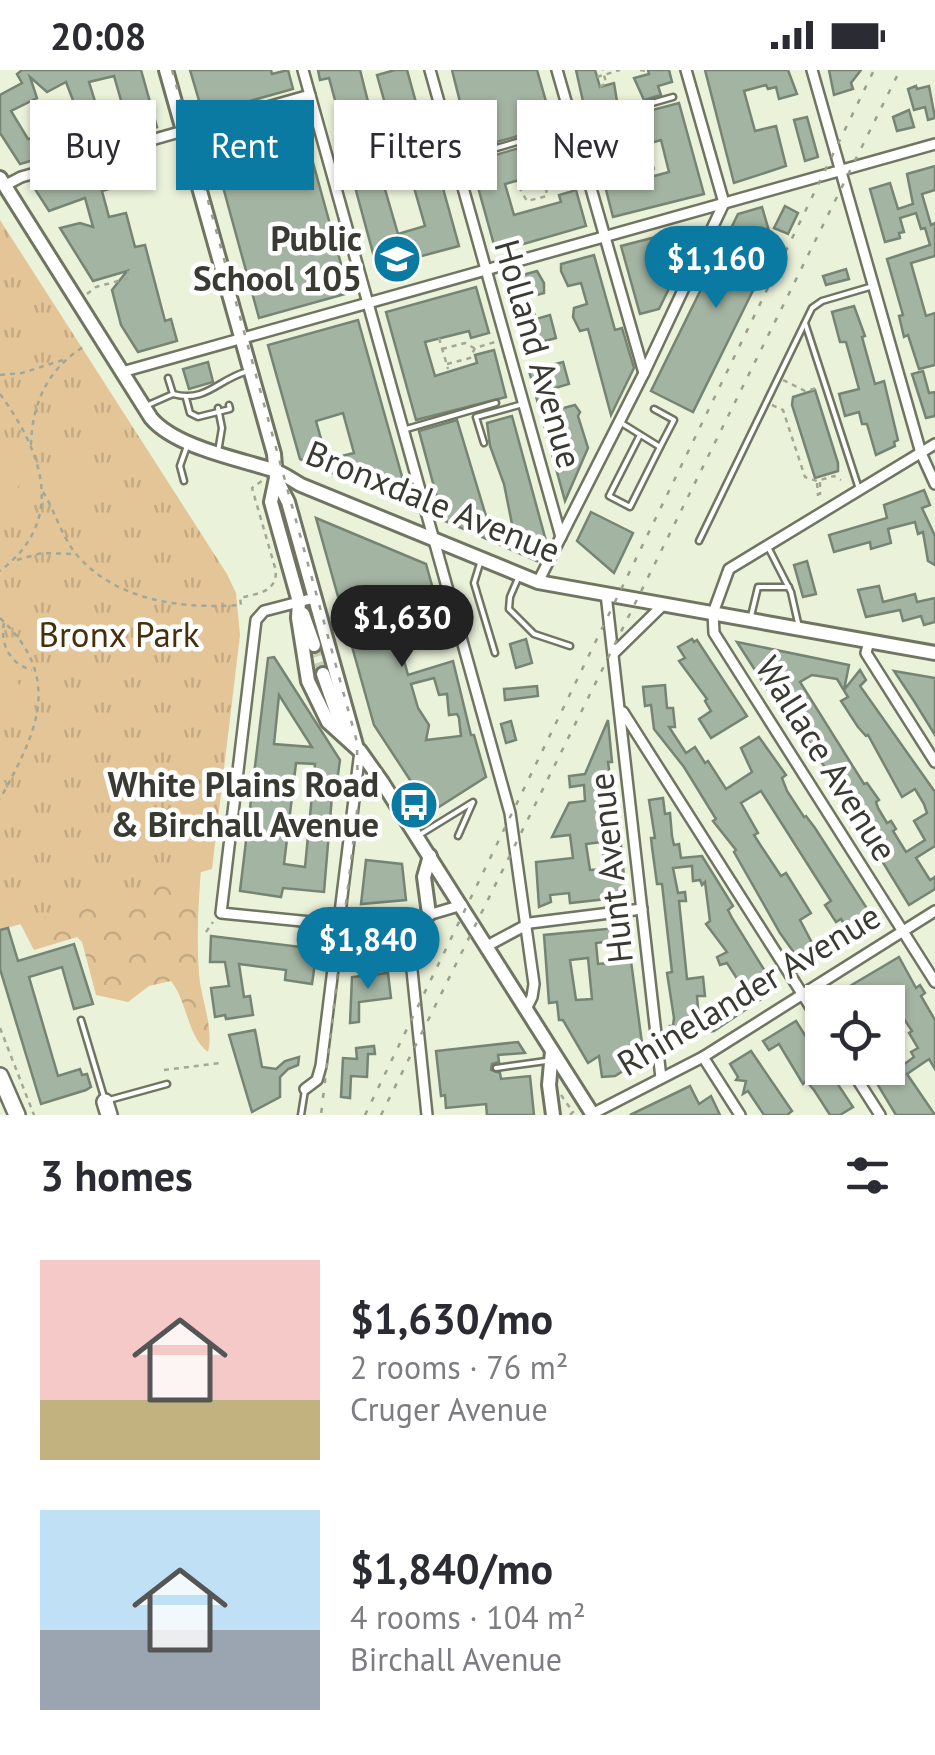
<!DOCTYPE html>
<meta charset="utf-8">
<style>
body{margin:0;font-family:"PT Sans",sans-serif;background:#f7f7f7;color:#2b2b33;height:100vh;display:flex;flex-direction:column;font-size:38px;white-space:nowrap}
*{box-sizing:border-box;margin:0}
p{font-size:32px;color:#7c7c81}
.icon{flex:none;width:55px;height:55px;fill:none;stroke:currentColor;stroke-width:2;stroke-linecap:round;stroke-linejoin:round}
.map{position:relative;height:1045px;overflow:hidden}
.details{display:flex;flex-direction:column;background:#fff;flex:1}
.details>*{flex:none}
.hud{position:absolute;left:30px;top:30px;width:875px;height:90px;display:flex;gap:20px}
.fabs{position:absolute;left:805px;top:915px;display:grid;gap:20px}
.fabs a{display:grid;place-items:center;width:100px;height:100px;border-radius:0px;background:#fff;box-shadow:0 2px 8px #0004;font-size:50px}
.price{position:absolute;translate:-50% -85px;padding:0 22px;border-radius:35px;background:#0a7aa3;color:#fff;font-size:32px;line-height:65px;filter:drop-shadow(0 2px 5px #0008)}
.price::after{content:'';position:absolute;left:50%;top:60px;width:30px;height:22px;margin-left:-15px;background:inherit;clip-path:polygon(0 0,100% 0,50% 100%)}
.price.current{background:#222;color:#fff}
ul{padding:0;list-style:none}
li{display:flex;align-items:center;gap:30px;height:250px;padding:0 40px}
li span{display:grid;place-items:center;flex:none;width:280px;height:200px;border-radius:0px;color:#555}
li>.icon{margin-inline-start:auto}
span .icon{width:120px;height:120px;fill:#fffc;stroke-width:1}
li b{font-size:42px}
h2{display:flex;justify-content:space-between;align-items:center;height:120px;padding:0 40px;font-size:42px}
.chip{padding:0 35px;border-radius:0px;background:#fff;box-shadow:0 2px 8px #0004;font-size:35px;line-height:90px}
.chip.current{background:#0a7aa3;color:#fff}
.status{display:flex;justify-content:space-between;align-items:center;height:70px;padding:0 50px;background:#fff;direction:ltr}
.status svg{height:28px;fill:currentColor}
.map>svg:first-child{display:block}
.forest{fill:url(#forest-crowns)}
.park{fill:url(#park-tufts)}
.pitch{fill:#e4c598}
.building{fill:#a4b4a2;stroke:#758473;stroke-width:2.5;fill-rule:evenodd}
.lines{fill:none;stroke-linecap:round;stroke-linejoin:round}
.secondary-tunnel{stroke:#c7cdb8;stroke-width:12;stroke-dasharray:12 6;stroke-linecap:butt}
.lane-casing{stroke:#6f7561;stroke-width:9}
.street-casing{stroke:#6f7561;stroke-width:14}
.secondary-casing{stroke:#6f7561;stroke-width:18}
.highway-casing{stroke:#6f7561;stroke-width:20}
.path{stroke:#a3a896;stroke-width:2.5;stroke-dasharray:5 5;stroke-linecap:butt}
.lane{stroke:#fff;stroke-width:4}
.street{stroke:#fff;stroke-width:9}
.secondary{stroke:#fff;stroke-width:12}
.highway{stroke:#fff;stroke-width:15}
.rail{stroke:#9a9f8e;stroke-width:2.5;stroke-dasharray:5 10;stroke-linecap:butt}
.labels{text-anchor:middle;stroke-width:9;stroke-linejoin:round;paint-order:stroke}
.poi-label{font-size:35px;font-weight:bold;fill:#393b32;stroke:#fff;text-anchor:end}
.street-label{font-size:35px;fill:#393b32;stroke:#fff}
.park-label{font-size:35px;fill:#46300b;stroke:#fff}
</style>
<div class="status"><b>20:08</b><svg viewBox="0 0 49 12"><path d="M0 12V9h3v3zM5 12V6h3v6zM10 12V3h3v9zM15 12V0h3v12zM26 1h20v11H26zM47 4h2v5h-2z"/></svg></div>
<div class="map">
<svg width="935" height="1045" viewBox="0 0 935 1045">
<defs>
<pattern id="forest-crowns" width="20" height="18" patternUnits="userSpaceOnUse" patternTransform="scale(2.5)"><rect width="20" height="18" fill="#e4c598"/><path d="M2 6a3 3 0 1 1 6 0M12 15a3 3 0 1 1 6 0" fill="none" stroke="#c4aa83"/></pattern>
<pattern id="park-tufts" width="24" height="20" patternUnits="userSpaceOnUse" patternTransform="scale(2.5)"><rect width="24" height="20" fill="#e4c598"/><path d="M3 7l-1-3M5 7V3M7 7l1-3M15 17l-1-3M17 17v-4M19 17l1-3" fill="none" stroke="#c4aa83"/></pattern>
</defs>
<rect width="100%" height="100%" fill="#ebf2da"/>
<!-- forest -->
<path class="forest" d="M202,785C199,825 196,864 199,904C201,929 214,957 208,982C187,966 188,933 171,911L149,916L128,932L96,925L82,872L77,867L34,880L0,815Z"/>
<!-- park -->
<polygon class="park" points="0,150 227,504 236,523 240,565 212,799 0,860"/>
<!-- pitch -->
<g class="pitch">
<polygon points="0,387 24,409 0,441"/>
<polygon points="78,391 94,435 64,446 49,401"/>
<polygon points="0,583 23,621 0,634"/>
</g>
<!-- building -->
<g class="building">
<polygon points="22,0 141,0 157,57 123,66 117,43 124,41 114,6 89,12 107,70 72,80 66,59 82,54 66,12 47,22 30,7 37,28 11,41 28,69 50,63 55,84 20,94 0,63 0,25 22,13 17,4"/>
<polygon points="190,0 271,0 272,4 288,0 293,19 203,44"/>
<polygon points="318,0 360,0 375,59 345,67 329,8 320,10"/>
<polygon points="395,0 407,0 420,47 391,55 377,5"/>
<polygon points="452,0 537,0 551,49 534,54 536,61 489,74 487,68 470,72"/>
<polygon points="576,0 595,0 600,17 614,13 618,37 600,42 597,32 584,36"/>
<polygon points="648,0 669,0 672,12 658,16 661,25 644,30 634,8 649,4"/>
<polygon points="705,0 788,0 797,24 779,29 776,17 768,19 766,15 744,21 755,61 776,56 786,96 734,113"/>
<polygon points="829,0 861,0 851,13 853,19 834,25"/>
<polygon points="916,16 917,19 929,16 935,48 928,50 925,37 914,40 908,19"/>
<polygon points="679,33 704,124 613,147 604,112 621,107 624,114 669,102 661,70 615,83 617,90 599,95 589,60 603,53"/>
<polygon points="909,40 914,57 897,61 893,47"/>
<polygon points="299,42 349,223 259,248 209,66"/>
<polygon points="807,47 818,87 805,91 794,50"/>
<polygon points="561,66 571,103 554,108 552,101 505,114 514,145 561,132 559,125 576,120 586,156 496,182 471,92"/>
<polygon points="436,93 459,176 377,198 355,117 374,107 376,111 382,109 398,164 425,156 409,100"/>
<polygon points="114,94 120,116 102,121 109,147 126,143 135,177 145,175 165,251 171,249 177,271 138,282 121,255 112,220 127,201 93,211 60,158 80,153 93,157 85,128 49,141 33,116"/>
<polygon points="935,96 935,120 922,124 931,155 935,153 935,186 911,193 926,246 935,243 935,295 919,299 908,265 904,267 899,246 903,245 887,189 930,175 925,158 921,159 916,143 900,148 904,162 899,163 900,168 885,172 870,119 890,113 898,139 913,134 907,104"/>
<polygon points="785,136 798,143 788,164 774,158"/>
<polygon points="762,137 774,178 693,342 651,321 738,144"/>
<polygon points="671,163 676,181 680,180 683,191 675,193 677,202 659,239 640,244 621,176"/>
<polygon points="594,185 615,260 622,258 634,298 611,345 588,259 580,261 573,247 574,238 587,234 581,213 568,216 561,201 561,194"/>
<polygon points="846,199 849,209 826,215 823,206"/>
<polygon points="537,201 544,213 544,223 529,227 536,249 550,245 556,268 523,277 505,210"/>
<polygon points="476,217 489,263 471,268 469,261 425,272 435,306 477,293 475,285 494,280 506,327 416,350 386,242"/>
<polygon points="854,236 865,266 862,267 875,314 884,311 898,370 894,372 895,376 876,385 867,354 862,354 859,342 845,346 839,324 859,319 846,272 840,272 832,242"/>
<path d="M358,250L367,282L410,435L360,415L358,406L346,409L300,389L268,275ZM343,343L354,383L334,388L321,382L323,376L316,351Z"/>
<polygon points="208,292 213,312 189,319 183,299"/>
<polygon points="563,292 569,314 555,318 560,339 575,335 580,342 578,346 588,378 565,431 529,301"/>
<polygon points="923,301 929,323 935,322 935,346 926,348 912,304"/>
<polygon points="815,320 838,393 838,401 815,408 792,335 793,327"/>
<polygon points="512,346 546,471 537,491 443,450 419,361 457,350 492,466 513,459 504,414 490,376 487,353"/>
<polygon points="924,420 930,435 922,438 935,466 935,495 928,491 923,462 918,464 915,452 888,459 891,473 871,479 870,472 834,482 829,465 887,448 884,435"/>
<polygon points="591,442 633,463 614,503 577,471"/>
<path d="M316,448L426,494L433,519L387,529L408,605L453,591L471,665H474L486,707L431,742L374,655ZM434,608L439,625L447,624L449,645L457,644L459,648L461,666L426,670L429,655L418,638L411,614Z"/>
<polygon points="807,491 816,524 803,527 794,495"/>
<polygon points="879,516 883,532 915,524 917,532 935,528 935,552 924,555 921,546 903,551 900,540 866,547 858,520"/>
<polygon points="526,569 532,593 516,598 510,574"/>
<polygon points="692,569 694,572 697,570 747,646 711,668 699,649 711,641 705,631 707,629 679,591 685,588 678,577"/>
<path d="M737,572L849,595L844,620L860,600L866,610L860,616L935,722V776L916,788L930,810L935,807V819L909,835L778,621L771,625ZM812,605L837,609L848,627L841,631L858,657L866,666L868,665L902,727L915,719L924,734L927,743L914,751L925,770L906,782L893,761L896,759L891,751L887,753L878,738L876,732L879,730L867,713L864,714L800,612Z"/>
<path d="M274,587L340,690L335,726H332L324,822L283,818L281,827L240,821L268,588ZM279,625L312,677L274,674ZM296,693L315,694L305,797L284,794Z"/>
<polygon points="894,601 935,608 935,665 914,631"/>
<polygon points="665,615 667,638 673,638 674,647 675,657 669,657 686,683 695,677 705,693 708,691 726,719 752,702 741,678 759,667 786,705 782,708 787,721 804,747 806,746 815,758 877,854 853,869 841,849 836,852 825,835 831,831 761,721 741,733 758,763 754,765 761,776 781,806 786,803 811,843 800,850 820,888 805,898 780,863 734,782 736,780 713,751 716,749 684,697 654,659 651,635 645,636 643,617"/>
<polygon points="537,616 538,626 505,630 504,619"/>
<path d="M608,650L612,692H608L611,713H615L626,827L570,833L569,823L550,825L551,832L539,837L536,792L573,788L570,765L552,767L569,733L585,731L584,715L570,717L569,706L585,704ZM602,772L605,799L590,800L586,774Z"/>
<polygon points="511,651 516,670 506,673 501,654"/>
<path d="M663,728L665,744L670,743L672,766L674,775L679,774L681,788L702,786L733,836L728,840L732,848L773,914L779,917L714,961L671,966L670,956H673L674,948L667,903L672,902L662,814H657L652,777L651,768H655L649,730ZM692,796L693,811L700,810L702,815L705,812L710,851L706,854L727,882L717,887L720,895L727,893L745,921L699,950L697,926H705L703,907L687,909L679,831H686L685,822L678,823L673,798Z"/>
<polygon points="366,790 402,794 406,830 361,834"/>
<path d="M627,857L629,869L596,873L598,894L631,891L644,988L615,1006L602,1007L599,986L588,993L563,950H559L557,932L549,933L544,865ZM588,888L592,929L576,930L570,890Z"/>
<polygon points="8,858 18,891 74,874 93,934 74,939 62,897 29,907 58,1006 80,999 82,1005 87,1004 91,1017 86,1020 41,1034 0,899 0,860"/>
<polygon points="211,866 317,879 312,914 285,910 286,900 239,894 244,927 250,926 253,945 226,949 225,945 215,947 211,918 229,916 225,892 210,892"/>
<polygon points="899,887 916,918 920,915 925,923 921,926 935,950 935,999 929,989 907,1004 935,1045 896,1045 876,1012 876,998 888,998 888,980 899,998 914,987 911,982 918,978 909,963 912,961 883,918 868,928 871,932 823,932"/>
<polygon points="388,903 391,928 359,932 359,952 350,953 352,907"/>
<polygon points="796,951 822,992 822,998 827,998 853,1037 840,1045 830,1045 814,1020 806,1011 803,1014 779,974 769,980 763,971"/>
<polygon points="255,960 262,997 276,999 285,991 299,987 298,995 288,999 280,1007 280,1027 252,1042 229,965"/>
<polygon points="518,972 525,983 498,985 499,992 492,994 491,1000 500,1003 501,1009 530,1006 534,1045 487,1045 486,1034 446,1038 445,1025 441,1026 436,981"/>
<polygon points="374,976 375,984 368,984 367,1007 351,1006 350,1028 341,1027 343,988 357,989 356,978"/>
<polygon points="751,981 792,1041 787,1045 764,1045 748,1021 743,1024 746,1011 736,1010 738,1007 730,994"/>
<polygon points="690,1016 699,1034 711,1026 720,1045 630,1045"/>
</g>
<g class="lines">
<!-- secondary-tunnel -->
<polyline class="secondary-tunnel" points="314,575 323,604"/>
<!-- lane casing -->
<g class="lane-casing">
<g id="lane">
<polyline points="455,90 673,27"/>
<polyline points="805,253 859,419"/>
<path d="M173,324C205,333 218,310 245,302"/>
<polyline points="186,328 190,343 198,347 230,339 229,335"/>
<polyline points="148,335 173,324 168,308"/>
<polyline points="623,354 660,377 674,350 654,339"/>
<polyline points="403,360 496,333"/>
<polyline points="640,365 609,426 630,437 660,377"/>
<polyline points="484,373 476,347 523,334"/>
<polyline points="218,382 222,358 218,338"/>
<polyline points="184,411 180,396 187,376"/>
<polyline points="699,471 812,238 822,231 873,216"/>
<polyline points="769,479 791,522 798,553"/>
<polyline points="481,490 474,513 495,583"/>
<polyline points="519,506 510,527 509,539 534,564 570,576"/>
<polyline points="751,546 758,517 789,517"/>
<polyline points="421,764 473,732 458,766"/>
<polyline points="81,950 104,1027"/>
<polyline points="496,998 546,991"/>
<polyline points="109,1030 167,1014"/>
<polyline points="301,1045 305,1020"/>
</g>
</g>
<!-- street casing -->
<g class="street-casing">
<g id="street">
<polyline points="303,0 510,743 534,914 532,927 526,939"/>
<polyline points="430,0 561,467"/>
<polyline points="557,0 644,303"/>
<polyline points="812,0 921,383 935,414"/>
<polyline points="4,116 21,107 310,25"/>
<polyline points="122,302 935,74"/>
<polyline points="935,374 729,499 713,543 714,563 935,912"/>
<polyline points="538,512 644,303 724,133 686,0"/>
<polyline points="606,524 661,1008"/>
<polyline points="314,528 264,541 256,550 221,843 361,857 401,853 462,835"/>
<polyline points="869,571 866,583 935,692"/>
<polyline points="615,582 664,534"/>
<polyline points="623,642 822,955"/>
<polyline points="407,852 427,1045"/>
<polyline points="487,876 530,853 642,839"/>
<polyline points="703,987 740,1045"/>
<polyline points="850,998 880,1045"/>
<polyline points="305,1019 317,1010 321,996 360,681"/>
<polyline points="590,1045 703,987 935,841"/>
</g>
</g>
<!-- secondary casing -->
<g class="secondary-casing">
<g id="secondary">
<polyline points="166,0 274,384 276,408 288,432 356,675"/>
<path d="M0,108L151,348C175,377 239,389 273,400C283,403 292,410 301,415L538,512L935,583"/>
<polyline points="276,408 271,432 299,532 298,548 308,611 328,652 360,681 382,712 593,1045"/>
<polyline points="303,544 314,575"/>
<polyline points="323,604 344,664"/>
<polyline points="429,844 424,807 430,786"/>
<polyline points="552,981 549,1015 553,1045"/>
</g>
</g>
<!-- highway casing -->
<g class="highway-casing">
<g id="highway">
<polyline points="0,1006 17,1045"/>
<polyline points="105,1032 109,1045"/>
</g>
</g>
<!-- path -->
<g class="path">
<polyline points="640,0 646,1"/>
<polyline points="597,7 620,0"/>
<polyline points="600,17 606,13 603,0"/>
<polyline points="599,104 616,98 623,84 648,77 654,99 628,106 616,98"/>
<polyline points="546,118 547,126 527,131 520,119 544,111 546,118 577,109"/>
<polyline points="87,224 96,217 129,208 128,201"/>
<polyline points="439,268 448,299"/>
<polyline points="442,279 465,273 474,278"/>
<polyline points="447,294 470,288 475,278 495,272"/>
<polyline points="0,305 22,303 66,289"/>
<polyline points="783,310 805,321 817,318"/>
<path d="M0,324C43,383 67,450 0,501"/>
<polyline points="772,335 783,340 805,407 817,411 834,406 841,410"/>
<path d="M31,375C32,333 48,298 85,276"/>
<polyline points="820,412 820,425"/>
<polyline points="817,413 818,426"/>
<path d="M43,422C55,441 62,467 76,484C117,532 183,539 241,535L240,528C258,523 276,523 276,501L252,418L263,410"/>
<polyline points="17,490 42,483 73,484"/>
<path d="M0,548C64,608 37,662 0,729"/>
<path d="M4,553C0,575 10,594 32,600"/>
<polyline points="206,862 213,852"/>
<polyline points="0,958 34,1045"/>
<polyline points="164,1000 220,993"/>
<polyline points="561,1025 573,1042 570,1045"/>
</g>
<!-- lane -->
<use href="#lane" class="lane"/>
<!-- street -->
<use href="#street" class="street"/>
<!-- secondary -->
<use href="#secondary" class="secondary"/>
<!-- highway -->
<use href="#highway" class="highway"/>
<!-- rail -->
<g class="rail">
<polyline points="172,0 357,672 358,732 321,1045"/>
<polyline points="365,1045 874,0"/>
<polyline points="381,1045 900,0"/>
</g>
</g>
<!-- icons -->
<defs>
<g id="school-disc" transform="scale(2.5)"><circle r="9.5" fill="#0a7aa3" stroke="#fff"/><path d="M0-5L7-2L0 1L-7-2ZM-4 1L0 2.5L4 1V4Q0 6-4 4Z" fill="#fff"/></g>
<g id="bus-disc" transform="scale(2.5)"><circle r="9.5" fill="#0a7aa3" stroke="#fff"/><path d="M-5-6H5V4H4V6H2V4H-2V6H-4V4H-5ZM-3.5-4V0h7V-4ZM-3.5 1.2v1.5H-2V1.2ZM2 1.2v1.5H3.5V1.2Z" fill="#fff"/></g>
</defs>
<g fill-rule="evenodd">
<use href="#school-disc" x="397" y="189"/>
<use href="#bus-disc" x="414" y="735"/>
</g>
<g class="labels">
<!-- poi labels -->
<g class="poi-label">
<text x="362" y="181">Public<tspan x="362" dy="40">School 105</tspan></text>
<text x="379" y="727">White Plains Road<tspan x="379" dy="40">&amp; Birchall Avenue</tspan></text>
</g>
<!-- street labels -->
<g class="street-label">
<text transform="translate(538 284) rotate(74)" y="12">Holland Avenue</text>
<text transform="translate(433 432) rotate(22)" y="12">Bronxdale Avenue</text>
<text transform="translate(826 689) rotate(58)" y="12">Wallace Avenue</text>
<text transform="translate(611 798) rotate(-96)" y="12">Hunt Avenue</text>
<text transform="translate(749 920) rotate(-31)" y="12">Rhinelander Avenue</text>
</g>
<!-- park labels -->
<g class="park-label">
<text x="119" y="577">Bronx Park</text>
</g>
</g>
</svg>
<div class="fabs">
<a><svg class="icon" aria-label="locate" viewBox="0 0 24 24"><circle cx="12" cy="12" r="6"/><path d="M12 2v4M12 18v4M2 12h4M18 12h4"/></svg></a>
</div>
<b class="price" style="left:716px;top:241px">$1,160</b>
<b class="price current" style="left:402px;top:600px">$1,630</b>
<b class="price" style="left:368px;top:922px">$1,840</b>
<div class="hud">
<a class="chip">Buy</a>
<a class="chip current">Rent</a>
<a class="chip">Filters</a>
<a class="chip">New</a>
</div>
</div>
<section class="details">
<h2>3 homes<svg class="icon" aria-label="filters" viewBox="0 0 24 24"><path d="M4 7h16M4 17h16"/><circle cx="9" cy="7" r="2"/><circle cx="15" cy="17" r="2"/></svg></h2>
<ul>
<li><span style="background:linear-gradient(#f6c9c9 70%,#c2b280 0)"><svg class="icon" aria-label="home" viewBox="0 0 24 24"><path d="M3 11l9-7 9 7M6 9v11h12V9"/></svg></span><div><b>$1,630/mo</b><p>2 rooms · 76 m²</p><p>Cruger Avenue</p></div></li>
<li><span style="background:linear-gradient(#bfe0f5 60%,#9aa5b1 0)"><svg class="icon" aria-label="home" viewBox="0 0 24 24"><path d="M3 11l9-7 9 7M6 9v11h12V9"/></svg></span><div><b>$1,840/mo</b><p>4 rooms · 104 m²</p><p>Birchall Avenue</p></div></li>
</ul>
</section>
